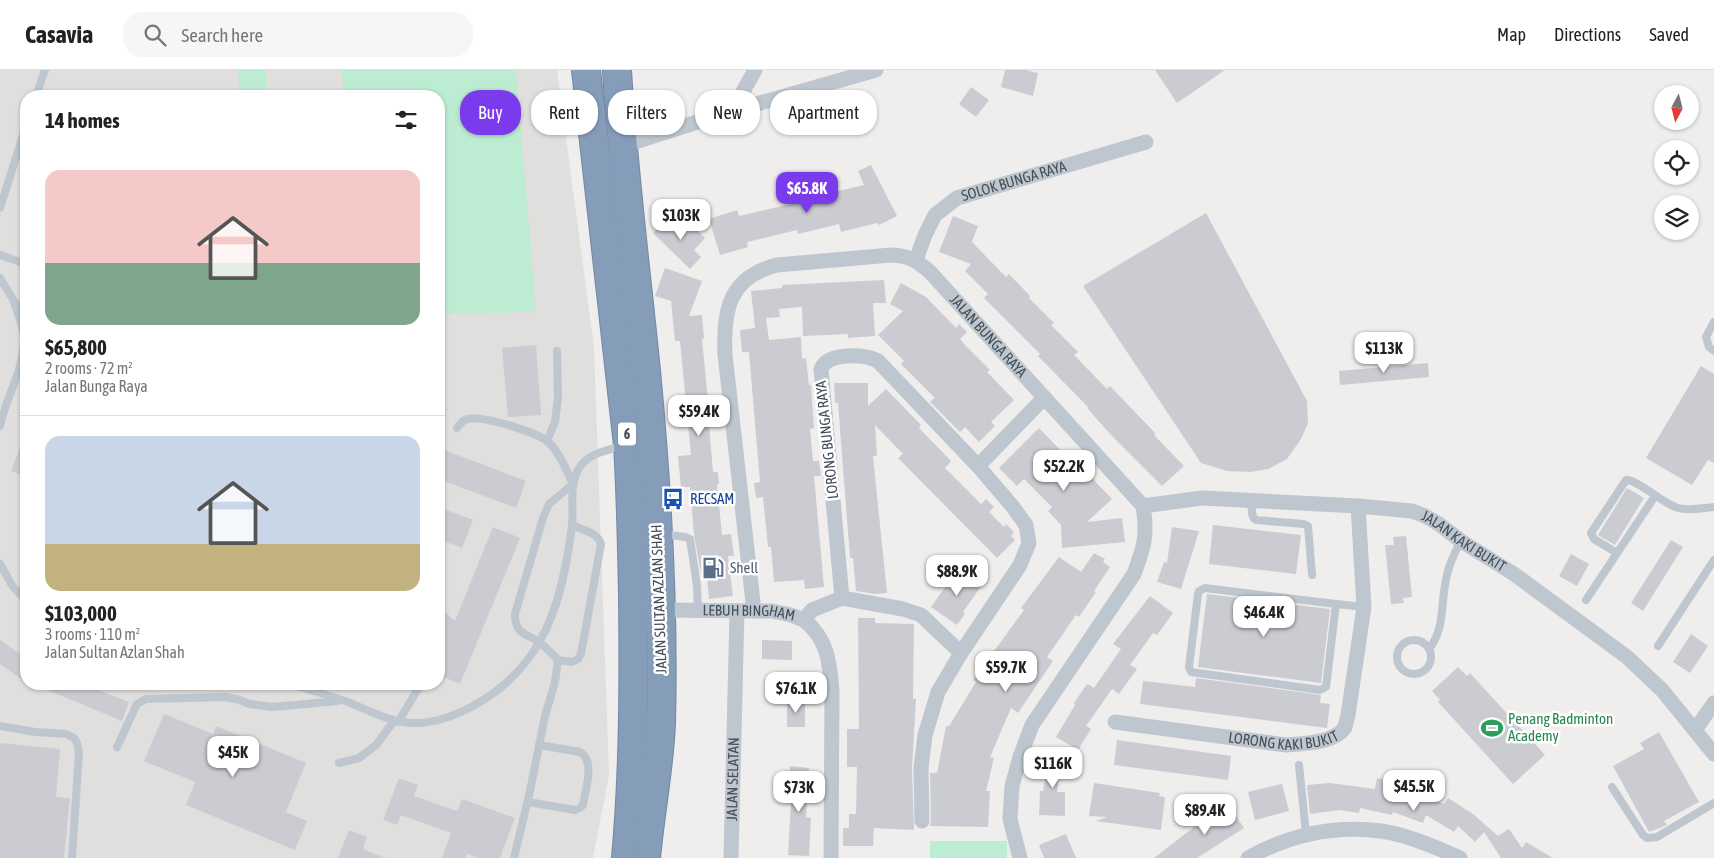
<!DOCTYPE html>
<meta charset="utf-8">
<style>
body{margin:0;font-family:"Asap Condensed",sans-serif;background:#f6f6f6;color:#222;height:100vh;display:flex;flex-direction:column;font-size:19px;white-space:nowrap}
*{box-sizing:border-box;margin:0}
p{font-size:16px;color:#767676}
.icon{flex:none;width:28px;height:28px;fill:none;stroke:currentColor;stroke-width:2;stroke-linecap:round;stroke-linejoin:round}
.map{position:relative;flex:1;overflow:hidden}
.panel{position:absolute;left:20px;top:20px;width:425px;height:600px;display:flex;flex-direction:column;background:#fff;border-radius:20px;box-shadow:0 1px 4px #0004}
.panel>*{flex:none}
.hud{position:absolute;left:460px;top:20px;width:475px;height:45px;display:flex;gap:10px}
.needle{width:32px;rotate:187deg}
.tools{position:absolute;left:1654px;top:15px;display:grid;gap:10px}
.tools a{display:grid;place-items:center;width:45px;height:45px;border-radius:50%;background:#fff;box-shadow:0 1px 4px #0004;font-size:25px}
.price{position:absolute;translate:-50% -42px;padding:0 11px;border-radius:10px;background:#fff;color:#222;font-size:16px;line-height:32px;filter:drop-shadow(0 1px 2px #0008)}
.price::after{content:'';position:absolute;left:50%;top:30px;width:15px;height:11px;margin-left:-8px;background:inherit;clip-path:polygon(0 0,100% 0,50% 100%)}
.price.active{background:#7c3aed;color:#fff}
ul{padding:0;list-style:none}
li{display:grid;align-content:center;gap:10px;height:265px;padding:0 25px}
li+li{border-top:1px solid #e0e0e0}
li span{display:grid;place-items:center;height:155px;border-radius:15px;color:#555}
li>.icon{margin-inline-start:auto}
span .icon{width:90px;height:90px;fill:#fffc;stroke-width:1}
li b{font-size:21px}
h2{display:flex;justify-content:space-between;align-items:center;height:60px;padding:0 25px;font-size:21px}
.tag{padding:0 18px;border-radius:20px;background:#fff;box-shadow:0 1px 4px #0004;font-size:18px;line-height:45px}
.tag.active{background:#7c3aed;color:#fff}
header{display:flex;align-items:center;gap:30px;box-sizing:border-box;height:70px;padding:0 25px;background:#fff;border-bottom:1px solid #e0e0e0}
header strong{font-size:24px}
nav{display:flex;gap:28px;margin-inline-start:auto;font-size:18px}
.search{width:350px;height:45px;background:#f6f6f6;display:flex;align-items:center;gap:12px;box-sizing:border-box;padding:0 18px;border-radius:20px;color:#767676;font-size:19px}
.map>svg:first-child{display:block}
.education{fill:#e1dede;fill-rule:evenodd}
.green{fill:#bcecd1}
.building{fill:#caccd2}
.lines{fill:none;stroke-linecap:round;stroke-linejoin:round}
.highway-casing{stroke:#7288a6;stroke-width:30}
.lane{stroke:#bec7cf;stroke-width:8}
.street{stroke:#bec7cf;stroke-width:15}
.highway{stroke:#869dba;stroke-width:28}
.labels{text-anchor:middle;stroke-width:5;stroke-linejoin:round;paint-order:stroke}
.shield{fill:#fff;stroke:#7e848b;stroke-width:1}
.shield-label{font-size:14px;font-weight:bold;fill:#464f59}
.street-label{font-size:15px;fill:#464f59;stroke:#fff}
.transit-label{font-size:15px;fill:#164399;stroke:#fff;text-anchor:start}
.service-label{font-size:15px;fill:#4e5e75;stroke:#fff;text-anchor:start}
.leisure-label{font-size:15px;fill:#27864d;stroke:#fff;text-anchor:start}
</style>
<header>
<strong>Casavia</strong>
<div class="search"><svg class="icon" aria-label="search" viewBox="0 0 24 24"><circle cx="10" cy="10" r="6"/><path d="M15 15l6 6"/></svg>Search here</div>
<nav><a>Map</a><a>Directions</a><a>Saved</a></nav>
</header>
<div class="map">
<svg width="1714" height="788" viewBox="0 0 1714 788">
<rect width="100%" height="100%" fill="#f0eded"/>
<!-- education -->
<path class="education" d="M0,0H557L594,277L609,705L593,788H0ZM26,26H439V614H26Z"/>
<!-- green -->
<g class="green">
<polygon points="238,0 266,0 267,26 239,26"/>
<polygon points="342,0 516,0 536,242 439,244 439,26 344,26"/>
<rect x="930" y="771" width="77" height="17"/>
</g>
<!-- building -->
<g class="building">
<polygon points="1005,0 1026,0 1038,3 1033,26 1001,17"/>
<polygon points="1155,0 1225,0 1177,33"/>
<polygon points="971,17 989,30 976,47 959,34"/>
<polygon points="871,95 897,146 879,155 877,153 841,162 839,154 798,164 797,160 747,172 748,177 720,185 709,149 737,140 739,146 791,134 789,125 815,118 817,126 864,115 858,101"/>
<polygon points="1206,143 1307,331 1308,353 1301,369 1287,389 1268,399 1251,402 1227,401 1201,393 1083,216"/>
<polygon points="953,146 978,156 972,172 1006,207 1009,204 1030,226 1029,228 1054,253 1051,255 1078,282 1074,285 1107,319 1110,316 1156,364 1154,365 1184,396 1162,416 1111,365 1087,338 1088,337 1038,286 1040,284 984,228 988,224 965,201 971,194 939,182"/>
<polygon points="684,147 705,168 694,180 701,187 690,199 653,163 664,151 672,159"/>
<polygon points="665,198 702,211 689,246 702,245 704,269 702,269 708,331 707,331 713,402 718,402 719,414 717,414 722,465 731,464 734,486 728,486 733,526 709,529 707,509 702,509 694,465 690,417 681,417 678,386 691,385 680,271 675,271 671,231 655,226"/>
<polygon points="884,210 886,233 873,233 875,266 848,268 848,264 803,266 802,237 779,239 780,247 766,248 769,270 801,267 802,289 806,288 809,315 811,315 814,358 810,359 813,391 819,391 821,406 814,406 824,517 805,519 804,510 774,512 771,477 768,477 763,427 756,428 754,413 760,412 749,282 742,282 740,260 755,258 751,221 782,218 782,215"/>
<polygon points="901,213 926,227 956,258 959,254 967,262 960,269 965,275 990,300 987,302 1014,330 991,352 995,356 979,372 965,357 960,362 930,332 935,328 901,294 904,291 878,265 903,241 890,234"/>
<polygon points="536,275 541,345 508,347 502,278"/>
<polygon points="1428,293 1429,307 1340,315 1339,301"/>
<polygon points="1701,296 1714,304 1714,393 1708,390 1692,415 1646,388"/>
<polygon points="834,313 868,313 868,336 886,319 921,355 919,358 951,391 945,398 981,434 986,429 994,437 989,442 1004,457 1006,454 1014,462 1011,466 1015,470 997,488 898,388 903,384 875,355 877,386 873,386 887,523 875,524 856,521 853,488 850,488 838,333 835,333"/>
<polygon points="1039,358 1067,387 1069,384 1112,429 1087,452 1122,448 1125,472 1062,478 1061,455 1048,441 1052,437 1024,409 1017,416 999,398"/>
<polygon points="25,365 26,365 26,407 11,401"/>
<polygon points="439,378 526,411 516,438 439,409"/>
<polygon points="1627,418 1644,428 1615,475 1598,465"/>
<polygon points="439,437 473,450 462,478 439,469"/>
<polygon points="1213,455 1301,465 1296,504 1209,494"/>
<polygon points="493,457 520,468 460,614 439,605 439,537 455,551"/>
<polygon points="1172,457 1199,461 1181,519 1157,512 1164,492 1167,493"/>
<polygon points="1406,466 1412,527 1403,528 1404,533 1391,534 1385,475 1394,475 1393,467"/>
<polygon points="1671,470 1683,477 1643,541 1631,533"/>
<polygon points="1094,483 1105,489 1103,492 1110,497 1094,521 1096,522 1079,547 1076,545 1047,587 1053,591 1018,643 1011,638 990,687 994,688 986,721 990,721 988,757 930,756 931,751 930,703 937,703 946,656 949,656 976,612 973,610 1024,540 1021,538 1059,487 1081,502"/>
<polygon points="1571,484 1589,494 1577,516 1559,506"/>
<polygon points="958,499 982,515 963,542 965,544 957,555 931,537"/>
<polygon points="1207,524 1330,539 1321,613 1198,597"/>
<polygon points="1150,526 1173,543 1157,565 1153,563 1130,595 1137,599 1119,624 1112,619 1086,656 1091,659 1078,680 1056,667 1075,635 1074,633 1087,614 1094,618 1121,579 1113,574"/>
<polygon points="858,548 875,548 875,553 914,554 913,629 916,629 912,698 914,760 874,758 873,776 843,776 843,758 849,758 849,744 856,744 857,697 847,697 847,659 859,659"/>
<polygon points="1691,564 1708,576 1690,603 1673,592"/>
<polygon points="0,570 26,588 26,612 0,594"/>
<polygon points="762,570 792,571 792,590 762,589"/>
<polygon points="1458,597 1467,606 1470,603 1545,685 1513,714 1438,632 1440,630 1432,621"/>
<polygon points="1196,608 1321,625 1320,633 1330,634 1327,658 1140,634 1143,611 1195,617"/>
<polygon points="33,614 82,614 129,632 122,651"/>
<rect x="787" y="632" width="18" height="25"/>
<polygon points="164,644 213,664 216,656 306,693 286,742 307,751 295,780 186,735 195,712 144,691"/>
<polygon points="1659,662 1699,732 1664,751 1667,755 1649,762 1613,696 1644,679 1640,673"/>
<polygon points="1117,670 1231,686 1228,710 1114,695"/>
<polygon points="0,673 60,679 56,727 70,728 64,788 0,788"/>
<polygon points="1050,682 1063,684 1057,722 1065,722 1065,746 1039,745 1040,721 1043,721"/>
<polygon points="790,696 809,698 806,747 811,748 809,786 788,785 791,730 789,730"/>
<polygon points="399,708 418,715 414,726 457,741 462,729 515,748 500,788 479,788 467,784 466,788 442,788 451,763 401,745 397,755 383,750"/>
<polygon points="1377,708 1398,712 1398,716 1444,734 1448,728 1473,744 1498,766 1509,759 1522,778 1526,772 1553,788 1501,788 1484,762 1475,772 1458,756 1454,762 1426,745 1423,753 1393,742 1392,745 1360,738 1359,743 1340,740 1310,744 1307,715 1330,713 1375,719"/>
<polygon points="1094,713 1160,723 1159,726 1165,727 1161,760 1096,751 1107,747 1089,746"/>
<polygon points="1282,714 1289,741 1255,750 1248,722"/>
<polygon points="1228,734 1244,758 1197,788 1154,788 1198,754"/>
<polygon points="349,760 367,767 363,779 385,788 338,788"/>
<polygon points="1066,764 1076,788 1044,788 1039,775"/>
</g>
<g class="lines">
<!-- highway casing -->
<g class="highway-casing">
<g id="highway">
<path d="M586,0L628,375C631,424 632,474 633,523C634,612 634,699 626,788"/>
<path d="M617,0C623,101 636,200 646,301C657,417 664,536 661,654C659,699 650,743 646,788"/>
</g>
</g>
<!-- lane -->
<g class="lane">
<polyline points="36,26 45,0"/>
<polyline points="0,138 26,56"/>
<polyline points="0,185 26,194"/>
<polyline points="0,208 14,231 26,244"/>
<polyline points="1714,252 1706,267 1709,277 1714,281"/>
<path d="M0,356C6,327 24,300 24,269C24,256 17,244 14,231"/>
<path d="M457,358C459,356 462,351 465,350C478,343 535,362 547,371C558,379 567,401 573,414L549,434L543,448L515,544C515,566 526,562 540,573C546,577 552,584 558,590L555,612L545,646L530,721L514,788"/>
<polyline points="547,371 555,352 558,327 557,281"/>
<path d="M1252,431C1252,437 1250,446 1256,450L1304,454L1308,456L1312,505"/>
<polyline points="662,464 685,467 690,469 697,516 698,540"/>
<path d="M1617,483L1594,469L1591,463L1626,410C1637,409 1663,434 1678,438C1689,441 1702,438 1714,437"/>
<polyline points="0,494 13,517 26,530"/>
<polygon points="1205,518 1336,534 1326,617 1320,620 1191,602 1189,597 1198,524 1199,521"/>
<polyline points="1586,530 1655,426"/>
<polyline points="1336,534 1364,537"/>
<circle cx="1414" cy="587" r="17"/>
<polyline points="1658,576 1714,490"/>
<path d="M1429,579C1444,560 1441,538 1445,515C1447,499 1453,485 1461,471"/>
<path d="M558,590L572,592L578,589L581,584L601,474C597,462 583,460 572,455"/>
<polyline points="168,614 196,616 217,614"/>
<path d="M290,614C309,620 329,625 348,632C370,641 391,653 416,653C436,653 456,645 473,636C545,597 562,532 572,456C574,438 569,416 578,400C587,383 607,380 624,376"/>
<polyline points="398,652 421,614"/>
<polyline points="0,656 35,662 66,664 74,668 77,673 79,683 72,788"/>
<polyline points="117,677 137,634 146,629 226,627 240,630 249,634 273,637 338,631"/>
<polyline points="339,693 359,688 376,675 394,651"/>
<polyline points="1299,695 1306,764"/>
<polyline points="1612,717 1643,765 1647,768 1657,767 1714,733"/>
<path d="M528,732L575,740L580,738L583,735C585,719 596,692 580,682L539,675"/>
</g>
<!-- street -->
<g class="street">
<polyline points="732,41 755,0"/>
<polyline points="622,76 732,41 876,0"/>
<path id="s1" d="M916,190L925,165L935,145L957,128L1146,72"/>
<polyline points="978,396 1044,328"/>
<path id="s2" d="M1143,436L1202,428L1358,436L1412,441L1425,446L1439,454L1461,471L1514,504L1627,587L1662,620L1714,684"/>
<path d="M842,528L821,299C828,282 864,284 878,291L978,396L1013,437L1026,455L1029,473L1020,495L961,583L938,622L925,665L921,698L922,751"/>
<path id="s3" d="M660,540L772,541L791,545L804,550L812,540L842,528L903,539L921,545L961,583"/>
<path id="s4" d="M754,541L725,285C723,240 729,207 777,195L891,185C910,186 916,190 930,202L1143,436C1148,465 1144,477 1134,504L1032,655L1020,687L1012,716L1010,749L1020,788"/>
<path d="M804,550C828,569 830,594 832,622L831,788"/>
<path id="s5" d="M1115,652L1286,675C1302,674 1336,673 1345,657C1346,653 1347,649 1348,645L1364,537L1358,436"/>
<polyline points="1695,660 1714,633"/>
<path id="s6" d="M731,788L737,541"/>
<path d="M1248,788C1289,765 1334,755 1381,761C1405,764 1438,778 1460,788"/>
</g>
<!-- highway -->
<use href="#highway" class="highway"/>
</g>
<!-- icons -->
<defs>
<g id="bus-bare" transform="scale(1.725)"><path d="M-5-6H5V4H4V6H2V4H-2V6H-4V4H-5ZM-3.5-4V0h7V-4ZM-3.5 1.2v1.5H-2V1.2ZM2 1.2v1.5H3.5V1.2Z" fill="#1a4fb4" stroke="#fff" stroke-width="2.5" paint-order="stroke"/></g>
<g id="fuel-bare" transform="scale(1.725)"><path d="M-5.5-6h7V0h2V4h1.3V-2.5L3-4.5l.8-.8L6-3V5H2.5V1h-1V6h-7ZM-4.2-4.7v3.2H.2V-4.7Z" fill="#5c6f8a" stroke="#fff" stroke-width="2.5" paint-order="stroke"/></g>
<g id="stadium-bare" transform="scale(1.725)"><path d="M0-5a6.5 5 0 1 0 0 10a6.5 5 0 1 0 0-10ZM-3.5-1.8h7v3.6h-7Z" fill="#2e9e5b" stroke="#fff" stroke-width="2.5" paint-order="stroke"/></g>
</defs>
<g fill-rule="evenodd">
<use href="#bus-bare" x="673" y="429"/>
<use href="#fuel-bare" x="713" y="498"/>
<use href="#stadium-bare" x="1492" y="658"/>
</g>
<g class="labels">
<!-- shield labels -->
<rect class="shield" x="618" y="352.5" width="18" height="23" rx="4"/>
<g class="shield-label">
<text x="627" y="369">6</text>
</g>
<!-- street labels -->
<g class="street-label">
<text dy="5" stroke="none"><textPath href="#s1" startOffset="136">SOLOK BUNGA RAYA</textPath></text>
<text dy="5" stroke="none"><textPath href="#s4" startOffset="618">JALAN BUNGA RAYA</textPath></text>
<text transform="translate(827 370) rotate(-96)" y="5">LORONG BUNGA RAYA</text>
<text dy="5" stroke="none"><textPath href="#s2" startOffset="330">JALAN KAKI BUKIT</textPath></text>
<text transform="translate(659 529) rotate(-92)" y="5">JALAN SULTAN AZLAN SHAH</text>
<text dy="5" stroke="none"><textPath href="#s3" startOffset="89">LEBUH BINGHAM</textPath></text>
<text dy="5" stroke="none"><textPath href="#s5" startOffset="170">LORONG KAKI BUKIT</textPath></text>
<text dy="5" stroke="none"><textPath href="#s6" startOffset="79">JALAN SELATAN</textPath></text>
</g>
<!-- transit labels -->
<g class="transit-label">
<text x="690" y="434">RECSAM</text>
</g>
<!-- service labels -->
<g class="service-label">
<text x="730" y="503">Shell</text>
</g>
<!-- leisure labels -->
<g class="leisure-label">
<text x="1508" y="654">Penang Badminton<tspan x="1508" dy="17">Academy</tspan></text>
</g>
</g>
</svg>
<div class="tools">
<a><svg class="needle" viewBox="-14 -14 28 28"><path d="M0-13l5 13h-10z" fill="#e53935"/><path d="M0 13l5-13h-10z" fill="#767676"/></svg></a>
<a><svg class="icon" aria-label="locate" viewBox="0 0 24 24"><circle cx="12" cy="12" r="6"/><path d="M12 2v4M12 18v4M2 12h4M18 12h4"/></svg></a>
<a><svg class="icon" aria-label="layers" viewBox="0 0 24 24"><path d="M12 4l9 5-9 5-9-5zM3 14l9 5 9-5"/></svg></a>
</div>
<b class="price active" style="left:807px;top:144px">$65.8K</b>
<b class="price" style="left:681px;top:171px">$103K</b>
<b class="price" style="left:1384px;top:304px">$113K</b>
<b class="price" style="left:699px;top:367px">$59.4K</b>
<b class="price" style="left:1064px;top:422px">$52.2K</b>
<b class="price" style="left:957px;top:527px">$88.9K</b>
<b class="price" style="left:1264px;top:568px">$46.4K</b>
<b class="price" style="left:1006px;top:623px">$59.7K</b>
<b class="price" style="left:796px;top:644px">$76.1K</b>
<b class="price" style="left:233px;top:708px">$45K</b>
<b class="price" style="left:1053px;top:719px">$116K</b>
<b class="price" style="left:1414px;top:742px">$45.5K</b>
<b class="price" style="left:799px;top:743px">$73K</b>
<b class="price" style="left:1205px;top:766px">$89.4K</b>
<div class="hud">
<a class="tag active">Buy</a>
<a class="tag">Rent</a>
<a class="tag">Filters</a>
<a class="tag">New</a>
<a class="tag">Apartment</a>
</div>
<section class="panel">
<h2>14 homes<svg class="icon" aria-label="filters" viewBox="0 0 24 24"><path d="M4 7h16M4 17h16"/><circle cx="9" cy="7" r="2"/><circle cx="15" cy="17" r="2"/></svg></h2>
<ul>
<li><span style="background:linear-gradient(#f6c9c9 60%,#7fa58c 0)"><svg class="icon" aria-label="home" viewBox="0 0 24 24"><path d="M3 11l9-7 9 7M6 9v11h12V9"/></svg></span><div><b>$65,800</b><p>2 rooms · 72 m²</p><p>Jalan Bunga Raya</p></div></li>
<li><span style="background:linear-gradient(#c9d6e8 70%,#c2b280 0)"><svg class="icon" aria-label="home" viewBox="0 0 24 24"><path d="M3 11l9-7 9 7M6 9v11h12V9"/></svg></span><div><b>$103,000</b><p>3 rooms · 110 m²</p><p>Jalan Sultan Azlan Shah</p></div></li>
</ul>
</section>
</div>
